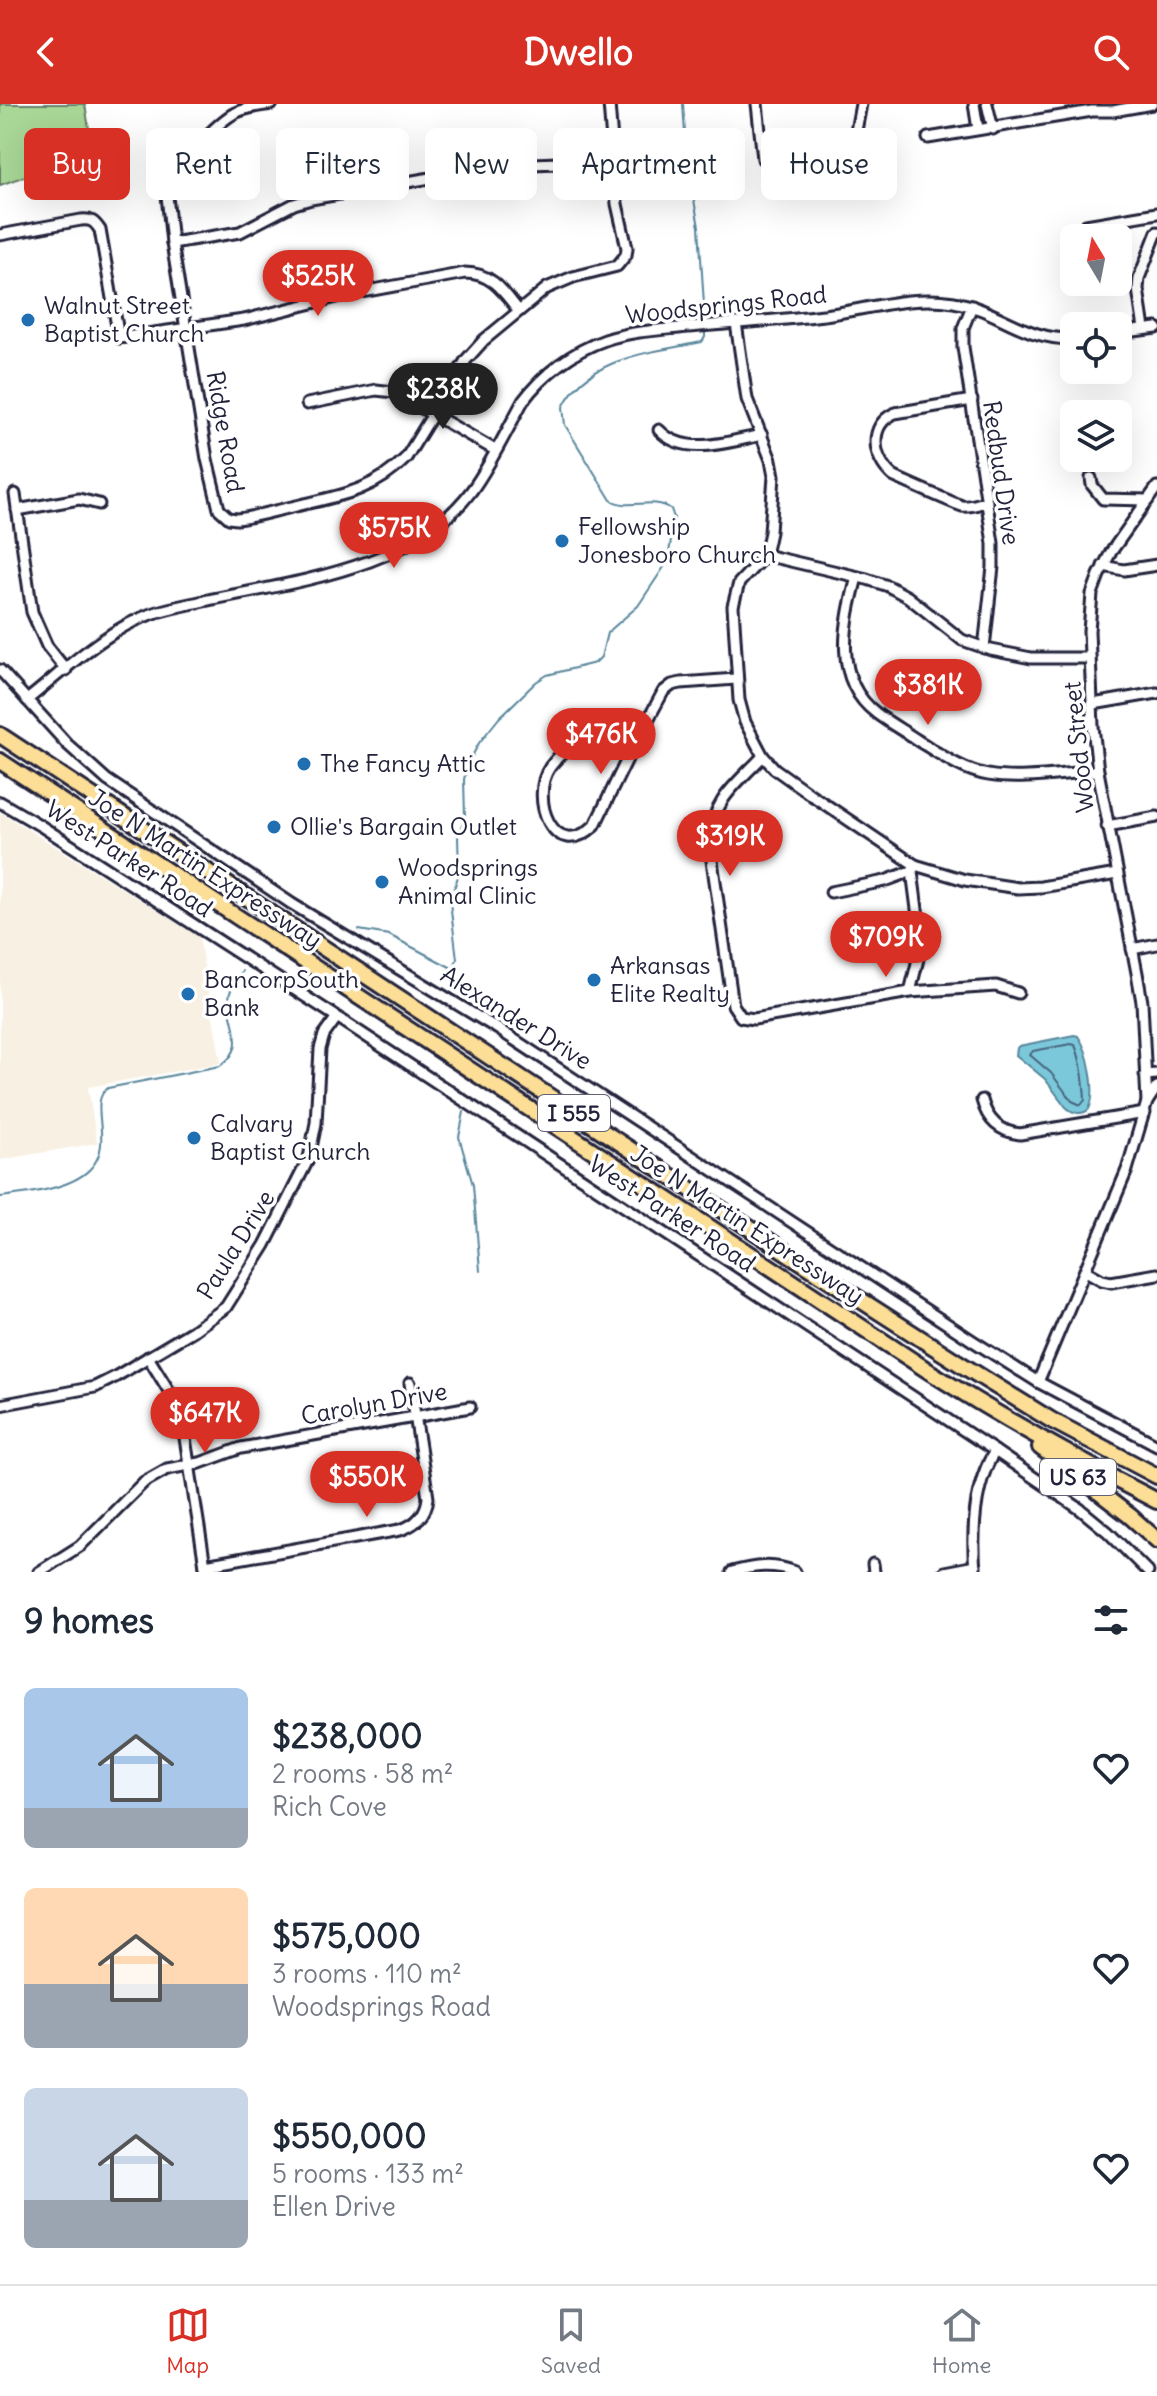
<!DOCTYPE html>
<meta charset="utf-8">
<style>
body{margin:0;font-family:Delius,sans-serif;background:#f6f6f7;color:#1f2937;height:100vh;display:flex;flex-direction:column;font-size:30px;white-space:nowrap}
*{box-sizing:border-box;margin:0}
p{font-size:26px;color:#747a83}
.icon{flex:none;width:44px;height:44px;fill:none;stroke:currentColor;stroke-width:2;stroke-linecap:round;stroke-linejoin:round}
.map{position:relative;height:1468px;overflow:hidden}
.drawer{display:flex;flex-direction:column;background:#fff;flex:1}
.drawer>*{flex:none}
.banner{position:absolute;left:24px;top:24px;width:1110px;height:72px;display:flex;gap:16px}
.needle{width:52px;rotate:350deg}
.buttons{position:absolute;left:1060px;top:120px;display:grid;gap:16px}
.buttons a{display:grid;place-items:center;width:72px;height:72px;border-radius:12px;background:#fff;box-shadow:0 8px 32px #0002;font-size:40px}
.price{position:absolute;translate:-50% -68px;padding:0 18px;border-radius:28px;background:#d93025;color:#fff;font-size:26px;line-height:52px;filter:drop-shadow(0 2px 4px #0008)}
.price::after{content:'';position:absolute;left:50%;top:48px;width:24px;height:18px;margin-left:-12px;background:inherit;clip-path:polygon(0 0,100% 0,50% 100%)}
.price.current{background:#222;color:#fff}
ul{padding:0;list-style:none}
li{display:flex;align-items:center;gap:24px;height:200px;padding:0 24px}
li span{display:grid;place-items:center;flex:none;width:224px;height:160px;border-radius:12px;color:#555}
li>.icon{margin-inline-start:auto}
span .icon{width:96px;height:96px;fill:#fffc;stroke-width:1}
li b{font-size:34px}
h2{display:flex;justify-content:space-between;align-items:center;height:96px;padding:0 24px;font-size:34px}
.chip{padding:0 28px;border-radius:12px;background:#fff;box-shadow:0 8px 32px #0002;font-size:28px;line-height:72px}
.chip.current{background:#d93025;color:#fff}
header{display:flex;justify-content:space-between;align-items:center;height:104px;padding:0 24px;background:#d93025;color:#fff;font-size:36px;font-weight:700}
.menu{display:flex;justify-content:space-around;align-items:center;height:112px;border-top:2px solid #e0e1e3;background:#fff;font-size:22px;color:#747a83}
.menu a{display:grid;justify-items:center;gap:4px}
.menu .current{color:#d93025}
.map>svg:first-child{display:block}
.built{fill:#f8f0e2}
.green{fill:#a8d797;stroke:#657c69;stroke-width:2}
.water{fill:#7cc8db;stroke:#58869b;stroke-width:2}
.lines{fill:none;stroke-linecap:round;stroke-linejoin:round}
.shore{stroke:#46647b;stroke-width:2}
.stream{stroke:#58869b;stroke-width:2}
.minor-casing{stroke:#22223b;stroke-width:15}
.highway-casing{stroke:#22223b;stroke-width:20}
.minor{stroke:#fff;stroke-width:9}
.highway{stroke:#fcde96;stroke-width:14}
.poi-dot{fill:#1f6fb2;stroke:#fff;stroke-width:3}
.labels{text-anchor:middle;stroke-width:7;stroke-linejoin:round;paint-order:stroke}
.shield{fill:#fff;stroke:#646476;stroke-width:2}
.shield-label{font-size:22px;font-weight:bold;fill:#22223b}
.street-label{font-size:24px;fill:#22223b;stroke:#fff}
.poi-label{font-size:24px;fill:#22223b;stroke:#fff;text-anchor:start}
</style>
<header><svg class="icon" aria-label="back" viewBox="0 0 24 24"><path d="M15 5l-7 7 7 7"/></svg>Dwello<svg class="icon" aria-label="search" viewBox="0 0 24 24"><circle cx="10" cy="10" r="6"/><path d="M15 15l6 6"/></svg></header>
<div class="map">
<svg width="1157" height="1468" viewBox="0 0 1157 1468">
<rect width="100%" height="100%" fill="#fff"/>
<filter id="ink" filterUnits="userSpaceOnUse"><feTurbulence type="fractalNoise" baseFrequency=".0125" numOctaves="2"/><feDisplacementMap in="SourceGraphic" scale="16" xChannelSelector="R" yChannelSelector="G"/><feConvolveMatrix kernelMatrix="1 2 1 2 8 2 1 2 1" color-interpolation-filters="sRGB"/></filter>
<g filter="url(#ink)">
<!-- built -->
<polygon class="built" points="0,708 199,833 221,959 88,983 97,1039 0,1056"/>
<!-- green -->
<polygon class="green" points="0,0 85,0 94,56 65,34 44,43 28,71 0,81"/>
<!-- water -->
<path class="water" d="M1074,931L1078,932C1089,947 1097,988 1089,1005C1082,1012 1072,1009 1066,1003L1045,975L1016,951L1017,944L1019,942Z"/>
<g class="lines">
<!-- shore -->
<path class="shore" d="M1071,940L1075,941C1082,958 1084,977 1085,996L1081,1001L1072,997L1051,969L1030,951L1033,947Z"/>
<!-- stream -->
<g class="stream">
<polyline points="683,0 687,58 699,123 705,216"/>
<polyline points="359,826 389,831 452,864"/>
<path d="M450,874L457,855L450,798L459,769L458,733L465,713L464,675L469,658L479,639L499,614L536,578L547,571L595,559L601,553L607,529L638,502L668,457L674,414L671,405C652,392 630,407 611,396L565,321L563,303C588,252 654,248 702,238L705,233V226"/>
<polyline points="464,1008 459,1033 473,1081 480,1167"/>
<path d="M0,1093C26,1090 71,1085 90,1065C116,1039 86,998 108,984L220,962C249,942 230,925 229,897C228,886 237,875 242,867"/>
</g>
<!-- minor casing -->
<g class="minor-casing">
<g id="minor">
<path d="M272,0C260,2 246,3 235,9C220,16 170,67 166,82L172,139L207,355L219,405L229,414L237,415C255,413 274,407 292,403C337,392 373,388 406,354L466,256L484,236L547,184L573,173L617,162L626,151L627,144L617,100L609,0"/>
<polyline points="757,0 763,55"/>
<polyline points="974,0 978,25"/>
<polyline points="987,0 993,25"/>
<polyline points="856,27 861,0"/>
<polyline points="928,34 1092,7 1113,7 1152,0"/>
<polyline points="1086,121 1157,109"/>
<path d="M0,131L81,116C91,115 94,117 100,126L119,234L244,216L341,192L465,169C492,169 503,187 519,207"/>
<polyline points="172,139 240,128 294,100 311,95 504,61 614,57"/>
<polyline points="972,202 963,224 963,243 993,439 993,463 984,544"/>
<polyline points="736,219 747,295 771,356 774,372 770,428 765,451 739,479 733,502 739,596 745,618 763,652 775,665 810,690 915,761 965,776 1018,784 1041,783 1117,770"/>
<polyline points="1144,225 1138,185 1139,174 1157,128"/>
<polyline points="1118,229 1157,224"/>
<path d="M972,296L895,309C868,321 872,354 893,372C896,374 958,401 962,402C971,403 979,400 987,397"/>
<polyline points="307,300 376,286 394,288 495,346"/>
<path d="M659,326C685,354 730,337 762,331"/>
<polyline points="1091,374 1092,381 1103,395 1148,396"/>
<polyline points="15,390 32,508 47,542 66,566"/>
<polyline points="17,406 79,395 99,400"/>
<polyline points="765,451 867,475 888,482 908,493 962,536 991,546 1031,554 1090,554"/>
<polyline points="1103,462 1124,466 1157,461"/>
<path d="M857,473C845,519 832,575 876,609C889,619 904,627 917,636C940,650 961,666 988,671C1021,677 1064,669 1098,667"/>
<polyline points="0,566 67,640 107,676 292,800 498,925 973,1237 1038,1278 1157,1341"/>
<path d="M27,596C65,566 104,527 151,510C168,504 186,501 204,497C292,478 415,465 472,386C491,360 507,326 523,297C543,270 573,247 605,236C631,227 660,226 688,223C731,219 773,217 815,212C861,208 908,190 954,198C1000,206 1023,236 1074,235"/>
<polyline points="1093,600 1157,589"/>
<path d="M630,649L602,634L583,633C572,640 558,652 550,663C529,693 553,761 595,721L630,649L663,588L672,581L681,579L736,575"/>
<path d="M763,652C735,682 715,693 709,736L733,901L741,913L754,915L910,888L996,882L1018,889"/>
<polyline points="0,698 41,722 337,913 995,1347 1080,1405 1108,1428 1148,1468"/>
<polyline points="1107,722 1157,713"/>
<polyline points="831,788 885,777 912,767"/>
<polyline points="1132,845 1157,840"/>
<polyline points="910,888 918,855 920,828 912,767 915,761"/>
<polyline points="1145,971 1157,970"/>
<path d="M982,996C987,1016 1000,1028 1020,1030L1145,1009"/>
<polyline points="1147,998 1157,983"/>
<polyline points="1086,1167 1102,1176 1111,1178 1157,1170"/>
<polyline points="148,1253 174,1295 182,1315 206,1468"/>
<polyline points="1038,1278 1127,1066 1147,998 1142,898 1137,869 1098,667 1093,622 1089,527 1092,490 1099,471 1111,448 1157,383"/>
<polyline points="0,1301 95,1283 115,1273 194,1226 226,1203 265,1141 309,1054 316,1019 320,945 324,931 337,913"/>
<polyline points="873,1460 874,1468"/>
<path d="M205,1461L400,1426C416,1421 426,1410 428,1394L410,1279"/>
<polyline points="39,1468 80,1442 144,1378 167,1365 200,1359 241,1344 470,1303"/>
<path d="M732,1468C754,1462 773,1459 795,1468"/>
<polyline points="944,1468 975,1462"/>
<path d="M975,1468C972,1428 973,1381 995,1347"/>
</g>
</g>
<!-- highway casing -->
<g class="highway-casing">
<g id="highway">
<polyline points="0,631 789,1150 962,1261 1051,1316 1157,1372"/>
<path d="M0,657L930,1268C1004,1315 1079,1357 1157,1397"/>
<polyline points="1040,1343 1130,1412 1157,1436"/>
</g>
</g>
<!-- minor -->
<use href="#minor" class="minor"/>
<!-- highway -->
<use href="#highway" class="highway"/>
</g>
</g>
<!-- markers -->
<g class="poi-dot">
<circle cx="28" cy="216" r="8"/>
<circle cx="562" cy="437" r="8"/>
<circle cx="304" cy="660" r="8"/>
<circle cx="274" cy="723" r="8"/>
<circle cx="382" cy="778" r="8"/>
<circle cx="594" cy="876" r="8"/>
<circle cx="188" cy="890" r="8"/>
<circle cx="194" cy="1034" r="8"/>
</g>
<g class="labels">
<!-- shield labels -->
<g class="shield">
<rect x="538" y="991" width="72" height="36" rx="6"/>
<rect x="1040" y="1355" width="76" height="36" rx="6"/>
</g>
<g class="shield-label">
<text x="574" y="1017">I 555</text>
<text x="1078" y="1381">US 63</text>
</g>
<!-- street labels -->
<g class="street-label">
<text transform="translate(726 201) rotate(-6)" y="8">Woodsprings Road</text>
<text transform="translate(225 328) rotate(80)" y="8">Ridge Road</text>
<text transform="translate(1001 369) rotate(82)" y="8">Redbud Drive</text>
<text transform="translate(1079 643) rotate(-96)" y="8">Wood Street</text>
<text transform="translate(129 755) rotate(33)" y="8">West Parker Road</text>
<text transform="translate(205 765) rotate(33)" y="8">Joe N Martin Expressway</text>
<text transform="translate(516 914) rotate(32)" y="8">Alexander Drive</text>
<text transform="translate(672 1110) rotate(33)" y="8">West Parker Road</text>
<text transform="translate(747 1121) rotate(33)" y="8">Joe N Martin Expressway</text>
<text transform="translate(236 1141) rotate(-58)" y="8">Paula Drive</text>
<text transform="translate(374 1300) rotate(-10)" y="8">Carolyn Drive</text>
</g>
<!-- poi labels -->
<g class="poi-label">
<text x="44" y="210">Walnut Street<tspan x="44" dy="28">Baptist Church</tspan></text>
<text x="578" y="431">Fellowship<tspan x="578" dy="28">Jonesboro Church</tspan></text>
<text x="320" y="668">The Fancy Attic</text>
<text x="290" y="731">Ollie's Bargain Outlet</text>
<text x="398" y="772">Woodsprings<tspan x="398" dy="28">Animal Clinic</tspan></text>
<text x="610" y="870">Arkansas<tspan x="610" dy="28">Elite Realty</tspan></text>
<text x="204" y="884">BancorpSouth<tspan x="204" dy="28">Bank</tspan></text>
<text x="210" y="1028">Calvary<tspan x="210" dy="28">Baptist Church</tspan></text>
</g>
</g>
</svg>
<div class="buttons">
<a><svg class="needle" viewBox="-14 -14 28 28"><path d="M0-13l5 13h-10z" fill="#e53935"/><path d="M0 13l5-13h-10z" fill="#747a83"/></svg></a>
<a><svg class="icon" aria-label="locate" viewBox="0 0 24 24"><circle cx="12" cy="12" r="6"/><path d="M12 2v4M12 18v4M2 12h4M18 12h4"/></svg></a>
<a><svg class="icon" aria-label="layers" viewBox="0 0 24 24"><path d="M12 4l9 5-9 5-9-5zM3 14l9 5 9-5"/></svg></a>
</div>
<b class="price" style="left:318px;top:214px">$525K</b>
<b class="price current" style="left:443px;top:327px">$238K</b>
<b class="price" style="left:394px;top:466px">$575K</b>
<b class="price" style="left:928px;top:623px">$381K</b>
<b class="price" style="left:601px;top:672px">$476K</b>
<b class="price" style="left:730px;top:774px">$319K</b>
<b class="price" style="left:886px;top:875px">$709K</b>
<b class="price" style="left:205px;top:1351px">$647K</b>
<b class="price" style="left:367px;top:1415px">$550K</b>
<div class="banner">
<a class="chip current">Buy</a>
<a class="chip">Rent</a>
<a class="chip">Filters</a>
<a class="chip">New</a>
<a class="chip">Apartment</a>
<a class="chip">House</a>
</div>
</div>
<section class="drawer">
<h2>9 homes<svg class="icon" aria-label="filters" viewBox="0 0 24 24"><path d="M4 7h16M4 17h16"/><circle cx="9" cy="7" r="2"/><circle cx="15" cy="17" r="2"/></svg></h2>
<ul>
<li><span style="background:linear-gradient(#a9c7e8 75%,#9aa5b1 0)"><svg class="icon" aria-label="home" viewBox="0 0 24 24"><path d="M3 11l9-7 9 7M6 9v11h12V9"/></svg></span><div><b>$238,000</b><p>2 rooms · 58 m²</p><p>Rich Cove</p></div><svg class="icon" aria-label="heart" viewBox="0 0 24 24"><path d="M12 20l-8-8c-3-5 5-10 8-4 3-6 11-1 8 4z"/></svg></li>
<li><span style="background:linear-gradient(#ffd9b3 60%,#9aa5b1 0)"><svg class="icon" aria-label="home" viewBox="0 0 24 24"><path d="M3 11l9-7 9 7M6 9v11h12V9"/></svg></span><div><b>$575,000</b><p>3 rooms · 110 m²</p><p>Woodsprings Road</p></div><svg class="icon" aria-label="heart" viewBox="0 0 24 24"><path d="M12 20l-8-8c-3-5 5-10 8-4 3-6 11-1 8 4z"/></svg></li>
<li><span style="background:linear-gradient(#c9d6e8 70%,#9aa5b1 0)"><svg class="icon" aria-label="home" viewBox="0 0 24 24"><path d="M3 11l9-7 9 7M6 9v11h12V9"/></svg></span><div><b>$550,000</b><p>5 rooms · 133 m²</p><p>Ellen Drive</p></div><svg class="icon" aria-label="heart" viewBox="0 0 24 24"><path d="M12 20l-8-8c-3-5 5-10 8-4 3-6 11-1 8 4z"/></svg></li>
</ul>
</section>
<nav class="menu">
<a class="current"><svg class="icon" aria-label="map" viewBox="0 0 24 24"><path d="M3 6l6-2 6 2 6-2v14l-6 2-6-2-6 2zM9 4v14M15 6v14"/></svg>Map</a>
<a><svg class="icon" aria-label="saved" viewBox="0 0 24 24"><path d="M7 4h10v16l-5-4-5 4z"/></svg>Saved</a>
<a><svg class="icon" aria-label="home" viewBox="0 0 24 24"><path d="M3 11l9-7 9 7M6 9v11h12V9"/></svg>Home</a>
</nav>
